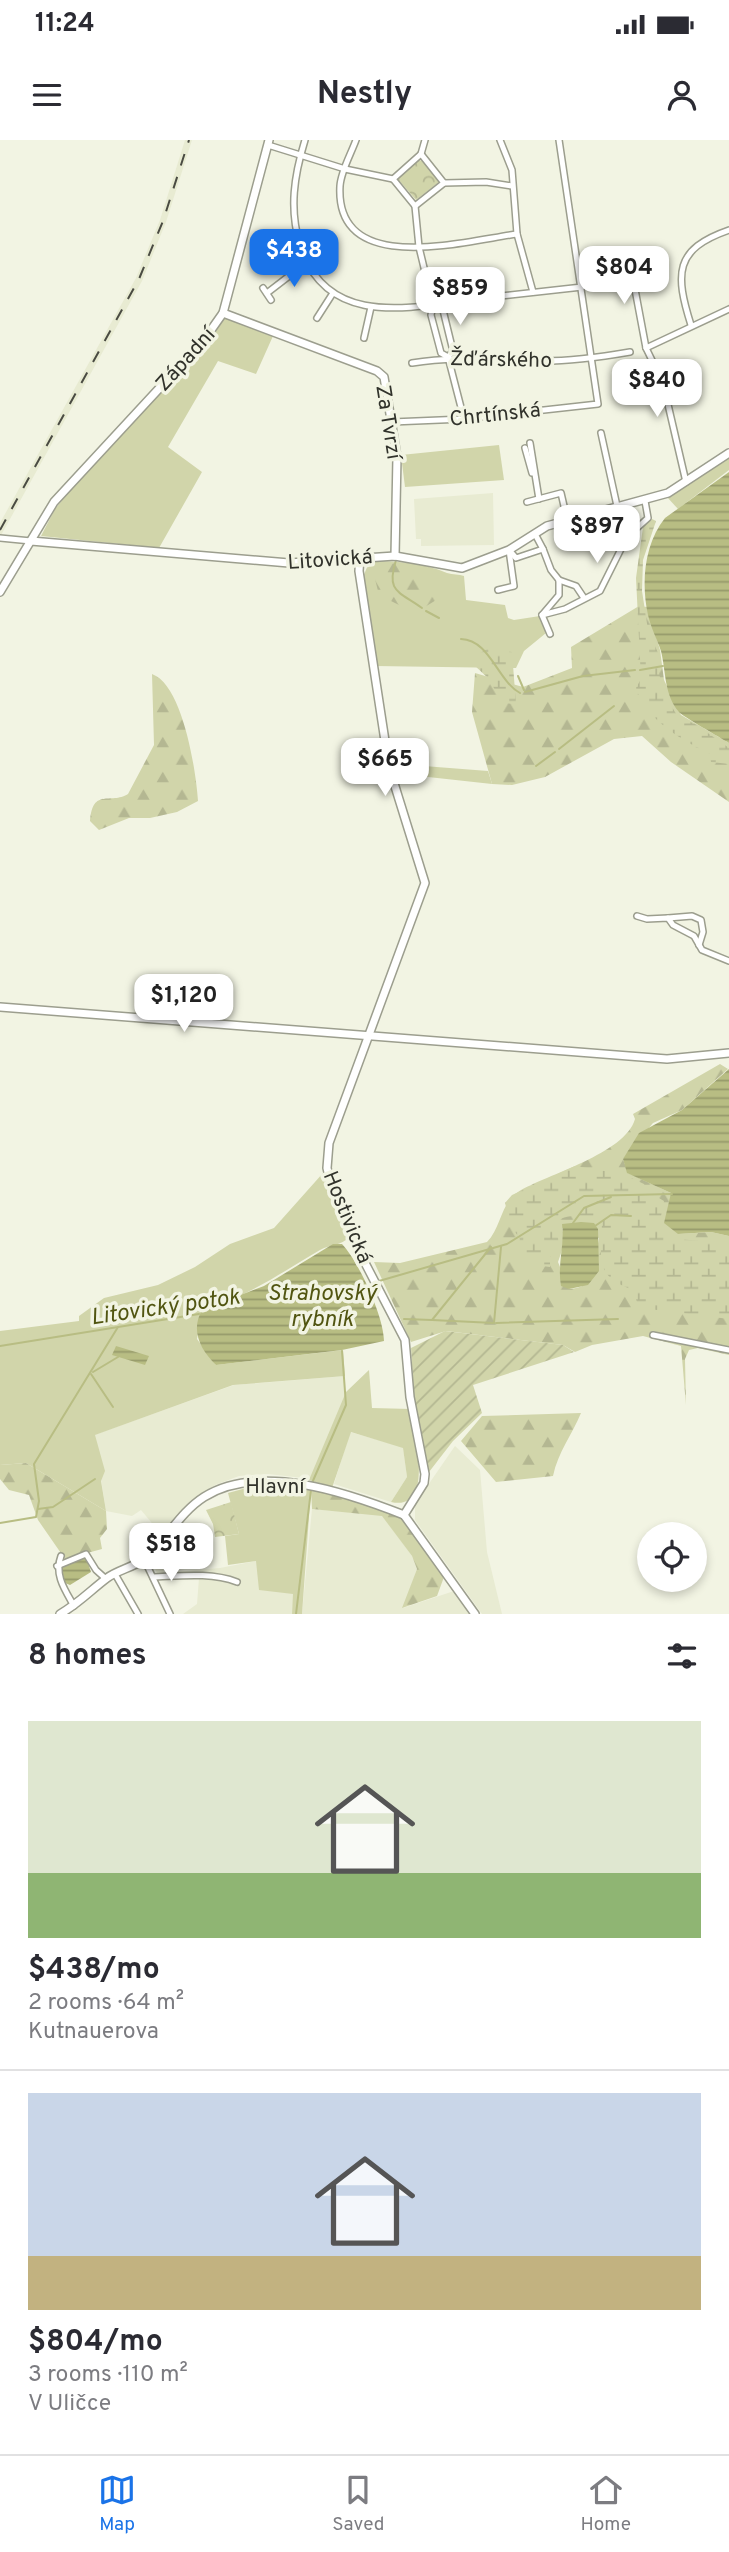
<!DOCTYPE html>
<meta charset="utf-8">
<style>
body{margin:0;font-family:Overpass,sans-serif;background:#f7f7f7;color:#2b2b33;height:100vh;display:flex;flex-direction:column;font-size:26px;white-space:nowrap}
*{box-sizing:border-box;margin:0}
p{font-size:23px;color:#7c7c81}
.icon{flex:none;width:38px;height:38px;fill:none;stroke:currentColor;stroke-width:2;stroke-linecap:round;stroke-linejoin:round}
.map{position:relative;height:1474px;overflow:hidden}
.side{display:flex;flex-direction:column;background:#fff;flex:1}
.side>*{flex:none}
.controls{position:absolute;left:637px;top:1382px;display:grid;gap:14px}
.controls a{display:grid;place-items:center;width:70px;height:70px;border-radius:50%;background:#fff;box-shadow:0 4px 10px #0003;font-size:35px}
.price{position:absolute;translate:-50% -60px;padding:0 16px;border-radius:14px;background:#fff;color:#222;font-size:23px;line-height:46px;filter:drop-shadow(0 2px 4px #0008)}
.price::after{content:'';position:absolute;left:50%;top:42px;width:21px;height:16px;margin-left:-10px;background:inherit;clip-path:polygon(0 0,100% 0,50% 100%)}
.price.current{background:#1a73e8;color:#fff}
ul{padding:0;list-style:none}
li{display:grid;align-content:center;gap:14px;height:371px;padding:0 28px}
li+li{border-top:2px solid #e1e1e2}
li span{display:grid;place-items:center;height:217px;border-radius:0px;color:#555}
li>.icon{margin-inline-start:auto}
span .icon{width:126px;height:126px;fill:#fffc;stroke-width:1}
li b{font-size:30px}
h2{display:flex;justify-content:space-between;align-items:center;height:84px;padding:0 28px;font-size:30px}
.status{display:flex;justify-content:space-between;align-items:center;height:49px;padding:0 35px;background:#fff;direction:ltr}
.status svg{height:19px;fill:currentColor}
header{display:flex;justify-content:space-between;align-items:center;height:91px;padding:0 28px;background:#fff;font-size:32px;font-weight:700}
.tabs{display:flex;justify-content:space-around;align-items:center;height:98px;border-top:2px solid #e1e1e2;background:#fff;font-size:19px;color:#7c7c81}
.tabs a{display:grid;justify-items:center;gap:4px}
.tabs .current{color:#1a73e8}
.map>svg:first-child{display:block}
.built{fill:#e8ebd2}
.grass{fill:#d1d5aa}
.forest{fill:url(#forest-firs);fill-rule:evenodd}
.wetland{fill:url(#wetland-marsh)}
.park{fill:url(#park-crowns)}
.garden{fill:url(#garden-furrows)}
.water{fill:url(#water-rules)}
.lines{fill:none;stroke-linecap:round;stroke-linejoin:round}
.stream{stroke:#b8bd83;stroke-width:2}
.street-casing{stroke:#9c9e8e;stroke-width:8}
.secondary-casing{stroke:#9c9e8e;stroke-width:10}
.street{stroke:#fff;stroke-width:5}
.secondary{stroke:#fff;stroke-width:7}
.rail{stroke:#4a4b42;stroke-width:2;stroke-dasharray:12 12;stroke-linecap:butt}
.labels{text-anchor:middle;stroke-width:7;stroke-linejoin:round;paint-order:stroke}
.street-label{font-size:21px;fill:#31322b;stroke:#f2f4e3}
.water-label{font-size:23px;font-style:italic;fill:#515511;stroke:#f2f4e3}
</style>
<div class="status"><b>11:24</b><svg viewBox="0 0 49 12"><path d="M0 12V9h3v3zM5 12V6h3v6zM10 12V3h3v9zM15 12V0h3v12zM26 1h20v11H26zM47 4h2v5h-2z"/></svg></div>
<header><svg class="icon" aria-label="menu" viewBox="0 0 24 24"><path d="M4 6h16M4 12h16M4 18h16"/></svg>Nestly<svg class="icon" aria-label="person" viewBox="0 0 24 24"><circle cx="12" cy="8" r="4"/><path d="M4 21q1-7 8-7t8 7"/></svg></header>
<div class="map">
<svg width="729" height="1474" viewBox="0 0 729 1474">
<defs>
<pattern id="forest-firs" width="22" height="20" patternUnits="userSpaceOnUse" patternTransform="scale(1.75)"><rect width="22" height="20" fill="#d1d5aa"/><path d="M5 1l3.5 6h-7zM16 11l3.5 6h-7z" fill="#b4b792"/></pattern>
<pattern id="wetland-marsh" width="20" height="14" patternUnits="userSpaceOnUse" patternTransform="scale(1.75)"><rect width="20" height="14" fill="#d1d5aa"/><path d="M1 5h8M5 5V1M11 12h8M15 12V8" fill="none" stroke="#b4b792"/></pattern>
<pattern id="park-crowns" width="20" height="18" patternUnits="userSpaceOnUse" patternTransform="scale(1.75)"><rect width="20" height="18" fill="#d1d5aa"/><path d="M2 6a3 3 0 1 1 6 0M12 15a3 3 0 1 1 6 0" fill="none" stroke="#b4b792"/></pattern>
<pattern id="garden-furrows" width="10" height="10" patternUnits="userSpaceOnUse" patternTransform="scale(1.75)"><rect width="10" height="10" fill="#d1d5aa"/><path d="M-1 1l2-2M0 10L10 0M9 11l2-2" fill="none" stroke="#b4b792"/></pattern>
<pattern id="water-rules" width="6" height="5" patternUnits="userSpaceOnUse" patternTransform="scale(1.75)"><rect width="6" height="5" fill="#b8bd83"/><path d="M0 2.5h6" fill="none" stroke="#969a6b"/></pattern>
</defs>
<rect width="100%" height="100%" fill="#f2f4e3"/>
<!-- built -->
<g class="built">
<polygon points="185,0 192,0 166,82 142,141 0,397 0,383 136,138 160,80"/>
<polygon points="493,353 494,405 421,406 421,399 416,399 414,359"/>
<polygon points="345,1236 345,1265 312,1339 268,1334 239,1336 215,1345 191,1363 161,1394 141,1370 132,1376 106,1371 94,1295 234,1245"/>
<polygon points="350,1292 403,1307 407,1337 391,1362 334,1344"/>
<polygon points="455,1306 480,1330 487,1412 502,1474 482,1474 415,1380 415,1364"/>
<polygon points="312,1369 382,1375 412,1416 417,1429 403,1468 454,1451 470,1474 302,1474"/>
<polygon points="159,1405 164,1433 220,1428 256,1421 294,1454 292,1474 183,1474 197,1464 199,1438 160,1439 150,1418"/>
</g>
<!-- grass -->
<g class="grass">
<polygon points="225,178 273,196 256,234 218,221 168,307 202,332 159,408 41,396 55,369 76,343 214,194"/>
<polygon points="499,305 504,340 405,347 401,315"/>
<polygon points="729,318 729,330 678,369 667,357"/>
<path d="M373,421C400,421 423,423 447,433C453,435 459,434 464,436L466,460L505,465L508,478L514,480L540,476L546,493L524,511L516,528L375,526L363,437L368,425Z"/>
<polygon points="398,624 488,631 492,644 419,636 401,639"/>
<path d="M323,1033L349,1097C341,1106 331,1104 320,1110C281,1133 247,1157 202,1170L197,1199L216,1225L343,1210L345,1236L233,1245L95,1295L105,1331L101,1341L106,1371L26,1323L0,1325V1191L79,1181V1176L104,1158L158,1145L195,1127L230,1104L274,1088Z"/>
<path d="M369,1230L372,1268L411,1269C414,1293 436,1372 391,1362L407,1337L403,1308L351,1292L332,1348L309,1340L346,1252Z"/>
<polygon points="250,1347 311,1349 302,1474 292,1474 293,1454 259,1450 256,1421 228,1425 225,1396 239,1394 228,1353"/>
</g>
<!-- forest -->
<g class="forest">
<polygon points="377,423 410,424 427,448 446,454 415,473 391,461 380,459 373,431"/>
<polygon points="639,466 647,467 660,510 664,540 681,575 729,603 729,662 671,622 642,596 614,599 545,637 512,645 492,644 472,572 475,533 523,547 572,528 571,507"/>
<path d="M152,534C183,545 196,631 198,661L177,672L150,678H129L99,690L90,681C93,647 110,665 128,654L154,605Z"/>
<path d="M720,924L728,929L682,970L653,983L623,1019L628,1033L671,1053L678,1094L711,1092L729,1096V1215L698,1208L689,1210L685,1219L686,1265L681,1206L643,1196L592,1205L575,1212L563,1205L446,1191L411,1202L374,1122L400,1123L487,1102C501,1088 501,1062 518,1052C547,1034 625,1014 635,979L633,974ZM562,1088L599,1098C594,1122 601,1147 569,1149L558,1122L565,1101Z"/>
<path d="M581,1273C572,1295 558,1312 553,1336L496,1342L461,1301L482,1276Z"/>
<polygon points="26,1323 106,1371 107,1389 100,1398 102,1409 65,1419 38,1380 29,1355 9,1350 0,1339 0,1325"/>
<polygon points="311,1349 362,1361 402,1377 444,1437 437,1456 402,1468 417,1429 412,1416 382,1376 312,1369"/>
</g>
<!-- wetland -->
<g class="wetland">
<path d="M652,379L656,381L643,420L642,451L648,490L658,513L659,534L666,557L678,577L695,584L729,608V624L711,622L710,614C682,600 646,580 636,548L641,539L636,438L643,387Z"/>
<polygon points="487,509 512,512 516,564 502,563 489,539 474,525 475,516"/>
<path d="M575,1026L623,1034L644,1044L647,1051L664,1061L660,1081L676,1099L729,1103V1179L649,1169L637,1162L633,1150C594,1136 601,1119 602,1083C592,1077 559,1070 555,1086C554,1091 559,1097 559,1102L550,1117V1127L526,1124L515,1113L520,1099L511,1086L505,1063L512,1055Z"/>
</g>
<!-- park -->
<g class="park">
<polygon points="418,20 423,21 439,42 416,60 397,38"/>
<polygon points="231,1362 239,1394 215,1397 213,1384 206,1370"/>
</g>
<!-- garden -->
<polygon class="garden" points="445,1191 563,1205 574,1212 473,1245 482,1273 453,1301 429,1332 414,1260 411,1208"/>
<!-- water -->
<g class="water">
<path d="M729,332V603C721,598 682,576 679,572C664,555 666,531 661,511C657,499 651,488 648,475C641,443 644,404 665,378Z"/>
<polygon points="729,929 729,1096 711,1092 678,1094 664,1083 671,1053 627,1033 623,1019 639,993 682,970"/>
<path d="M581,1082L594,1083L598,1089L599,1131L588,1145L569,1149L561,1146C557,1124 565,1105 562,1084Z"/>
<path d="M333,1104H342C359,1122 384,1177 384,1201L342,1210L216,1225C201,1210 190,1191 202,1170L264,1146Z"/>
<polygon points="116,1206 149,1216 145,1225 112,1215"/>
<polygon points="83,1416 86,1417 91,1432 70,1445 65,1443 60,1429"/>
</g>
<g class="lines">
<!-- stream -->
<g class="stream">
<polyline points="399,405 399,412"/>
<path d="M396,420C386,452 398,451 422,468"/>
<polyline points="426,471 439,478"/>
<path d="M461,499C490,500 497,540 520,553"/>
<polyline points="640,530 663,526"/>
<polyline points="518,536 524,550"/>
<polyline points="525,552 583,536 635,530"/>
<polyline points="559,609 614,566"/>
<polyline points="536,626 555,612"/>
<polyline points="573,1083 584,1068 611,1057"/>
<polyline points="595,1086 611,1075 631,1076"/>
<polyline points="379,1141 507,1104 584,1056 672,1054"/>
<polyline points="404,1179 432,1180 491,1107"/>
<polyline points="432,1180 494,1183 501,1107"/>
<polyline points="496,1183 618,1179"/>
<polyline points="0,1206 199,1174"/>
<polyline points="93,1232 118,1217"/>
<polyline points="91,1234 113,1267"/>
<polyline points="312,1343 346,1265 342,1211"/>
<polyline points="38,1369 53,1367 95,1339"/>
<polyline points="0,1383 36,1377 39,1361 34,1324 118,1187"/>
<polyline points="296,1474 311,1350"/>
</g>
<!-- street casing -->
<g class="street-casing">
<g id="street">
<path d="M305,0C294,36 289,69 300,105C326,188 409,168 475,159C510,155 546,151 582,147"/>
<path d="M356,0C351,14 341,31 340,46C335,138 465,101 517,94"/>
<polyline points="500,0 512,30 517,94 533,152"/>
<polyline points="268,5 345,29 393,39"/>
<polygon points="421,14 444,43 415,66 393,39"/>
<polyline points="421,14 425,0"/>
<polyline points="444,43 486,42 512,46"/>
<polyline points="415,66 419,107 433,165 431,175 441,213 448,217 464,279"/>
<polyline points="633,120 634,144 646,208 663,243 686,342"/>
<polyline points="263,148 271,160"/>
<polyline points="267,153 306,123"/>
<polyline points="434,165 443,170 453,211 448,217"/>
<polyline points="317,178 333,153"/>
<path d="M691,185C675,134 674,109 729,90"/>
<polyline points="364,198 371,167"/>
<polyline points="646,208 729,169"/>
<path d="M412,223C458,215 497,221 543,221C572,221 601,217 630,212"/>
<polyline points="392,282 464,279 598,264 559,0"/>
<polyline points="601,293 617,366"/>
<polyline points="530,303 539,359"/>
<polyline points="525,308 532,333"/>
<polyline points="527,362 561,353 567,379"/>
<polyline points="0,398 31,401"/>
<polyline points="543,409 551,430 559,440 559,455 542,475 550,494"/>
<polyline points="509,410 516,418 543,409 535,394"/>
<polyline points="559,440 576,446 584,458"/>
<polyline points="498,450 514,446 509,410"/>
<polyline points="542,475 565,469 600,451 627,397 648,378 645,361"/>
<polyline points="637,776 647,779 668,778 673,785 694,796 702,810 729,821"/>
<polyline points="668,778 692,776 701,780 703,792 699,805"/>
<polyline points="653,1195 729,1210"/>
<path d="M61,1416C54,1435 65,1450 74,1466"/>
<polyline points="144,1419 170,1474"/>
<polyline points="57,1426 86,1414 96,1430 106,1439"/>
<polyline points="115,1434 138,1474"/>
<path d="M153,1437C180,1436 211,1432 237,1442"/>
</g>
</g>
<!-- secondary casing -->
<g class="secondary-casing">
<g id="secondary">
<polyline points="223,173 377,231 384,237 397,317 395,416"/>
<polyline points="31,401 289,423 395,416 462,428 509,410 547,386 668,353 729,313"/>
<polyline points="360,416 359,431 389,627 425,743 329,1003 327,1028 330,1041 364,1121 405,1200 410,1257 425,1334 424,1343 404,1375"/>
<polyline points="0,452 54,362 204,200 223,173 269,0"/>
<polyline points="0,867 667,919 729,913"/>
<polyline points="404,1375 475,1474"/>
<path d="M60,1474C78,1464 91,1450 107,1438C118,1430 134,1427 144,1419C166,1401 179,1373 204,1357C260,1322 348,1353 404,1375"/>
</g>
</g>
<!-- street -->
<use href="#street" class="street"/>
<!-- secondary -->
<use href="#secondary" class="secondary"/>
<!-- rail -->
<polyline class="rail" points="0,390 139,139 163,81 189,0"/>
</g>
<g class="labels">
<!-- street labels -->
<g class="street-label">
<text transform="translate(185 219) rotate(-48)" y="7">Západní</text>
<text transform="translate(501 219) rotate(1)" y="7">Žďárského</text>
<text transform="translate(495 274) rotate(-6)" y="7">Chrtínská</text>
<text transform="translate(389 282) rotate(81)" y="7">Za Tvrzí</text>
<text transform="translate(330 419) rotate(-4)" y="7">Litovická</text>
<text transform="translate(348 1077) rotate(68)" y="7">Hostivická</text>
<text x="275" y="1353">Hlavní</text>
</g>
<!-- water labels -->
<g class="water-label">
<text x="322" y="1160">Strahovský<tspan x="322" dy="26">rybník</tspan></text>
<text transform="translate(165 1166) rotate(-8)" y="8">Litovický potok</text>
</g>
</g>
</svg>
<div class="controls">
<a><svg class="icon" aria-label="locate" viewBox="0 0 24 24"><circle cx="12" cy="12" r="6"/><path d="M12 2v4M12 18v4M2 12h4M18 12h4"/></svg></a>
</div>
<b class="price current" style="left:294px;top:149px">$438</b>
<b class="price" style="left:624px;top:166px">$804</b>
<b class="price" style="left:460px;top:187px">$859</b>
<b class="price" style="left:657px;top:279px">$840</b>
<b class="price" style="left:597px;top:425px">$897</b>
<b class="price" style="left:385px;top:658px">$665</b>
<b class="price" style="left:184px;top:894px">$1,120</b>
<b class="price" style="left:171px;top:1443px">$518</b>
</div>
<section class="side">
<h2>8 homes<svg class="icon" aria-label="filters" viewBox="0 0 24 24"><path d="M4 7h16M4 17h16"/><circle cx="9" cy="7" r="2"/><circle cx="15" cy="17" r="2"/></svg></h2>
<ul>
<li><span style="background:linear-gradient(#dfe7d0 70%,#8fb573 0)"><svg class="icon" aria-label="home" viewBox="0 0 24 24"><path d="M3 11l9-7 9 7M6 9v11h12V9"/></svg></span><div><b>$438/mo</b><p>2 rooms · 64 m²</p><p>Kutnauerova</p></div></li>
<li><span style="background:linear-gradient(#c9d6e8 75%,#c2b280 0)"><svg class="icon" aria-label="home" viewBox="0 0 24 24"><path d="M3 11l9-7 9 7M6 9v11h12V9"/></svg></span><div><b>$804/mo</b><p>3 rooms · 110 m²</p><p>V Uličce</p></div></li>
</ul>
</section>
<nav class="tabs">
<a class="current"><svg class="icon" aria-label="map" viewBox="0 0 24 24"><path d="M3 6l6-2 6 2 6-2v14l-6 2-6-2-6 2zM9 4v14M15 6v14"/></svg>Map</a>
<a><svg class="icon" aria-label="saved" viewBox="0 0 24 24"><path d="M7 4h10v16l-5-4-5 4z"/></svg>Saved</a>
<a><svg class="icon" aria-label="home" viewBox="0 0 24 24"><path d="M3 11l9-7 9 7M6 9v11h12V9"/></svg>Home</a>
</nav>
